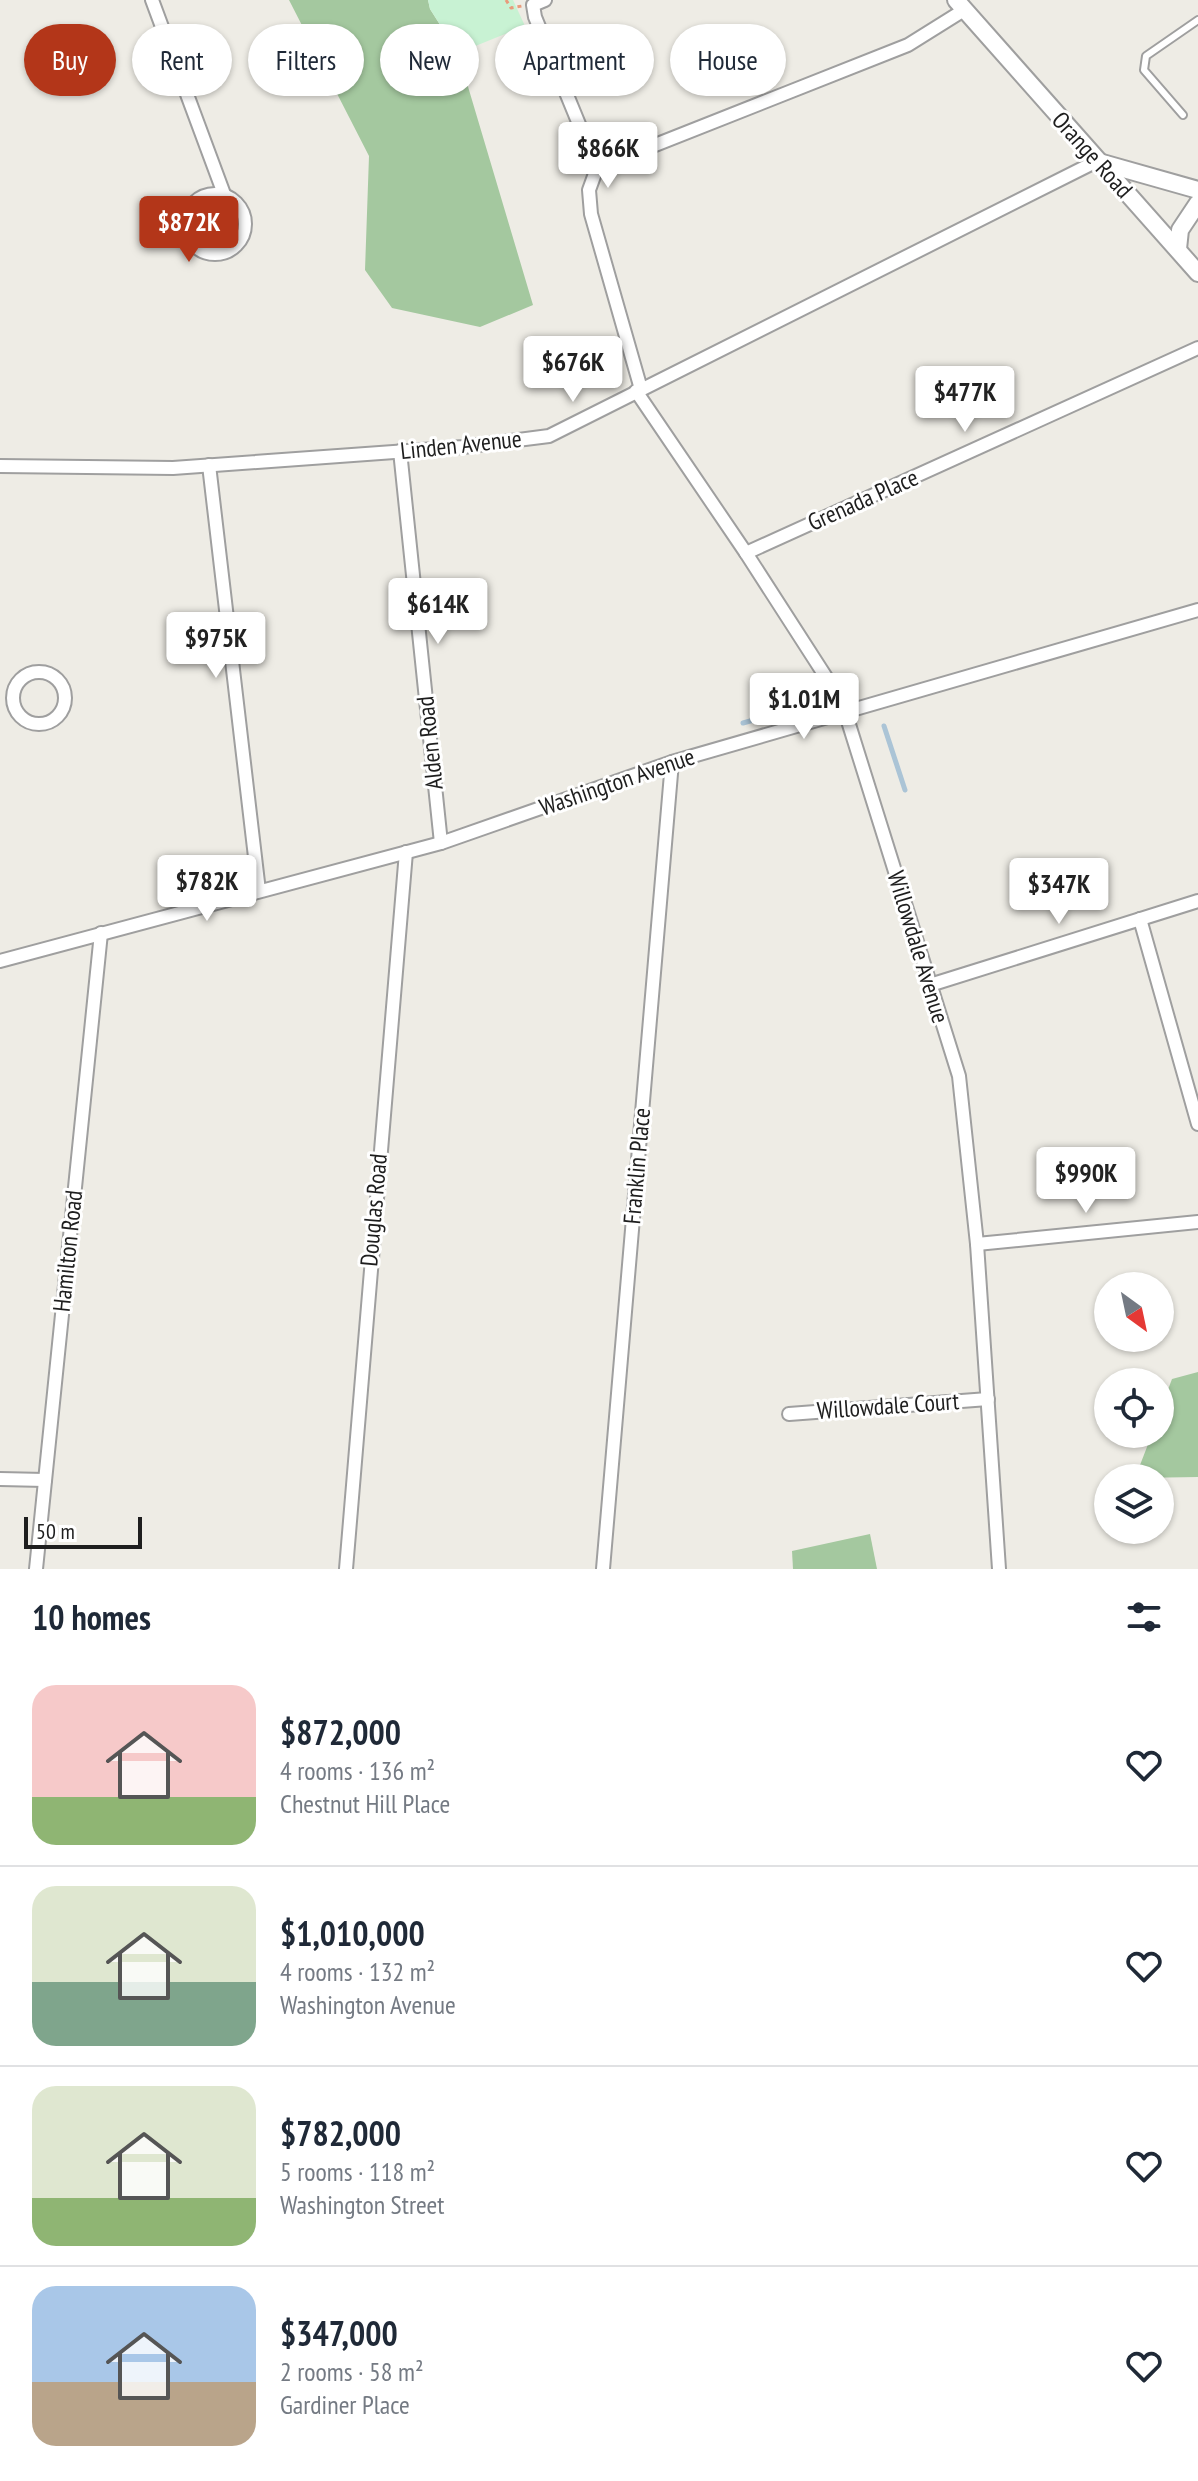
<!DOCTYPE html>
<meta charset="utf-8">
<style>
body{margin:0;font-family:"PT Sans Narrow",sans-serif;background:#f2f2f3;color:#1f2937;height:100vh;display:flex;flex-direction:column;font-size:30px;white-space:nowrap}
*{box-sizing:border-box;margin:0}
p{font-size:26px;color:#747a83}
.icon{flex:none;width:44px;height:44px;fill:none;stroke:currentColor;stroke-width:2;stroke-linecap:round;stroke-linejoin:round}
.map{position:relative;height:1569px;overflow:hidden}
.drawer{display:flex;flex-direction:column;background:#fff;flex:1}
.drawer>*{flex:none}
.hud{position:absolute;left:24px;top:24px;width:1150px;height:72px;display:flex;gap:16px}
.needle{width:52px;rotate:147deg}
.tools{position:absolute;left:1094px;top:1272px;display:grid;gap:16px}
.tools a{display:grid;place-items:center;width:80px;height:80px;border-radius:50%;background:#fff;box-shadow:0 2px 6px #0004;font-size:40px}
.scale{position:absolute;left:24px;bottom:20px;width:118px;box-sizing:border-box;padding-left:8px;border:4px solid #1e1e1e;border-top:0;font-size:22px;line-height:28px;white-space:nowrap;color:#1e1e1e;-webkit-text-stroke:6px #fff;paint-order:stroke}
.price{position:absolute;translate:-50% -68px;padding:0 18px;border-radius:8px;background:#fff;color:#222;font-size:26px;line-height:52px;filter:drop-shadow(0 2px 4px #0008)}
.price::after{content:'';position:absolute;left:50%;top:48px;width:24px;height:18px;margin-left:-12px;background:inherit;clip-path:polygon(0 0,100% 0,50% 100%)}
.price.active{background:#b33619;color:#fff}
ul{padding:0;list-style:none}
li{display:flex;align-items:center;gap:24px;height:200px;padding:0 32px}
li+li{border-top:2px solid #e0e1e3}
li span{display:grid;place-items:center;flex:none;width:224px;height:160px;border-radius:24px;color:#555}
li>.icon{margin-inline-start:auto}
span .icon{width:96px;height:96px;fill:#fffc;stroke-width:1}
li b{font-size:34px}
h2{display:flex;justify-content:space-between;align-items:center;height:96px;padding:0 32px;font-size:34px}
.pill{padding:0 28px;border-radius:36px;background:#fff;box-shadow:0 2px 6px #0004;font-size:28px;line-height:72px}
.pill.active{background:#b33619;color:#fff}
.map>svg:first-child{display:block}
.forest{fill:#a4c89f}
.park{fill:#c8f2d3}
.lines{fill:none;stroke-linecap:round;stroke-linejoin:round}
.stream{stroke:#abc4d6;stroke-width:5}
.service-casing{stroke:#9f9f9f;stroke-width:10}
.minor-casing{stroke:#9f9f9f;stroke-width:16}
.tertiary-casing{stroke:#9f9f9f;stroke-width:20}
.path{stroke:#e89b7c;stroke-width:3;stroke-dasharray:4 4;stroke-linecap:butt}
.service{stroke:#fff;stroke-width:6}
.minor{stroke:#fff;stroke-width:12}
.tertiary{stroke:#fff;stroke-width:16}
.labels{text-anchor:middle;stroke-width:6;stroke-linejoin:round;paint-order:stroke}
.street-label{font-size:24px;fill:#1e1e1e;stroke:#fff}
</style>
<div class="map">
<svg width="1198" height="1569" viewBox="0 0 1198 1569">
<rect width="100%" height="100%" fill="#eeece5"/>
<!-- forest -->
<g class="forest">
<polygon points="289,0 428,0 430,9 458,53 533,305 480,327 392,308 365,270 369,156"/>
<polygon points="1198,1372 1198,1477 1135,1478 1152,1434 1160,1434 1160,1411 1172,1379"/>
<polygon points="870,1534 877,1569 793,1569 792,1551"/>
</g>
<!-- park -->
<polygon class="park" points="428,0 513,0 525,26 458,53 430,9"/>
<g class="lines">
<!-- stream -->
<g class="stream">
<polyline points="743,723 817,702"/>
<polyline points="884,726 905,790"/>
</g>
<!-- service casing -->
<g class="service-casing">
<polyline id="service" points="1183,115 1144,70 1146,56 1198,20"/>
</g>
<!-- minor casing -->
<g class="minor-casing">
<g id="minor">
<polyline points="152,0 224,194"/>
<polyline points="545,0 533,5 535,17 597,168 589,190 591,214 641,389"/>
<polyline points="597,168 908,45 964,10"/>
<circle cx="215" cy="224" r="30"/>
<polyline points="636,391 746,553 842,702 959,1076 977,1244 999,1569"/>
<polyline points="400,451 441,843"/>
<polyline points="209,465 259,891"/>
<polyline points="0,466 173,468 463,447 549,436 1097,161"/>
<polyline points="746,553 1198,348"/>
<circle cx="39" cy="698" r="26"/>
<polyline points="1140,919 1198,1124"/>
<polyline points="0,961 441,843 672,762 1198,610"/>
<polyline points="930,985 1198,901"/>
<polyline points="977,1244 1198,1222"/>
<polyline points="789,1414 988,1399"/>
<polyline points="0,1479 45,1480"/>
<polyline points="36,1569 101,933"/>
<polyline points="346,1569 406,852"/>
<polyline points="603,1569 672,762"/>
</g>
</g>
<!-- tertiary casing -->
<g class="tertiary-casing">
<g id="tertiary">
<polyline points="956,0 1198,273"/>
<polyline points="1099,162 1198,190"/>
<polyline points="1178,249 1180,230 1198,203"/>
</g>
</g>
<!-- path -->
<polyline class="path" points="506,0 511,8 522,6"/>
<!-- service -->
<use href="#service" class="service"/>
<!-- minor -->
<use href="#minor" class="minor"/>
<!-- tertiary -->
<use href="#tertiary" class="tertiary"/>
</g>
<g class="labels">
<!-- street labels -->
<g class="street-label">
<text transform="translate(1092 155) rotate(48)" y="8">Orange Road</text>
<text transform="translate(461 445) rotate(-6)" y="8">Linden Avenue</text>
<text transform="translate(863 500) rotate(-24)" y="8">Grenada Place</text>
<text transform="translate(430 743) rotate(-96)" y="8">Alden Road</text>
<text transform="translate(617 782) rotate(-19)" y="8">Washington Avenue</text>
<text transform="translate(918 947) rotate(73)" y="8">Willowdale Avenue</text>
<text transform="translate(637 1166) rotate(-85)" y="8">Franklin Place</text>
<text transform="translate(374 1210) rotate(-85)" y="8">Douglas Road</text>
<text transform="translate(68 1251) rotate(-84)" y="8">Hamilton Road</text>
<text transform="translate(888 1406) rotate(-4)" y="8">Willowdale Court</text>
</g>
</g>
</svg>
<div class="tools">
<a><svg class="needle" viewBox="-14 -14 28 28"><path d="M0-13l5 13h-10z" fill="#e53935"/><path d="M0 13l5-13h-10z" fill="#747a83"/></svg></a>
<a><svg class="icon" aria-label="locate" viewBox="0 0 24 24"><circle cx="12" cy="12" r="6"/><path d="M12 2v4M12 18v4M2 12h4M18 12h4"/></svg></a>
<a><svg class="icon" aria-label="layers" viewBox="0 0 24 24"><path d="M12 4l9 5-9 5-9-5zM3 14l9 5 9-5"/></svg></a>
</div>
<div class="scale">50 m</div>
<b class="price" style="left:608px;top:190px">$866K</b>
<b class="price active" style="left:189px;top:264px">$872K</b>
<b class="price" style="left:573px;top:404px">$676K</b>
<b class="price" style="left:965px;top:434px">$477K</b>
<b class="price" style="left:438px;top:646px">$614K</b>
<b class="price" style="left:216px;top:680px">$975K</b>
<b class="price" style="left:804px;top:741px">$1.01M</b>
<b class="price" style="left:207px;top:923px">$782K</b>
<b class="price" style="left:1059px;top:926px">$347K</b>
<b class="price" style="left:1086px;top:1215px">$990K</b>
<div class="hud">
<a class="pill active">Buy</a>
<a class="pill">Rent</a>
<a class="pill">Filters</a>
<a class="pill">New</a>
<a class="pill">Apartment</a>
<a class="pill">House</a>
</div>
</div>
<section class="drawer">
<h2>10 homes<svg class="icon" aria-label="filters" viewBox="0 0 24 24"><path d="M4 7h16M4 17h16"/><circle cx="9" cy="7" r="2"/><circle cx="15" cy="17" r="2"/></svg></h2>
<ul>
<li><span style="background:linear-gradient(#f6c9c9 70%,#8fb573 0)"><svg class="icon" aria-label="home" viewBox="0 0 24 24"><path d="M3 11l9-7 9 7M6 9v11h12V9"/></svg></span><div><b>$872,000</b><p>4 rooms · 136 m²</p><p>Chestnut Hill Place</p></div><svg class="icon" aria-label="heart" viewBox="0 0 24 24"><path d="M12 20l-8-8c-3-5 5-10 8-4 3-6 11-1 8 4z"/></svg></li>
<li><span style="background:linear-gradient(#dfe7d0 60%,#7fa58c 0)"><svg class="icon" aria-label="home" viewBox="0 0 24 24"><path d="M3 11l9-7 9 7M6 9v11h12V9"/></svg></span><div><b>$1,010,000</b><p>4 rooms · 132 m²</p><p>Washington Avenue</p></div><svg class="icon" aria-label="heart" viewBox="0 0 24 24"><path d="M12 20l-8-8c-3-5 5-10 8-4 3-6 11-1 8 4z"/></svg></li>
<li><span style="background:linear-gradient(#dfe7d0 70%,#8fb573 0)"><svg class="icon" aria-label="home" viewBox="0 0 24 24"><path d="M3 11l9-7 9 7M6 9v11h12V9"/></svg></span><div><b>$782,000</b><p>5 rooms · 118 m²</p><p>Washington Street</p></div><svg class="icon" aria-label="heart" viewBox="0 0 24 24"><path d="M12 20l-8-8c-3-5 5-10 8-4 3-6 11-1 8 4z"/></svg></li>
<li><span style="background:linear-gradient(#a9c7e8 60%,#b9a48a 0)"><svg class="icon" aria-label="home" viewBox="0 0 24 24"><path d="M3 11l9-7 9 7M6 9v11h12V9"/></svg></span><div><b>$347,000</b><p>2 rooms · 58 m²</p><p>Gardiner Place</p></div><svg class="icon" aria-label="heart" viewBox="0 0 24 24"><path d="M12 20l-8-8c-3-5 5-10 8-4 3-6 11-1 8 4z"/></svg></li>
</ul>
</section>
